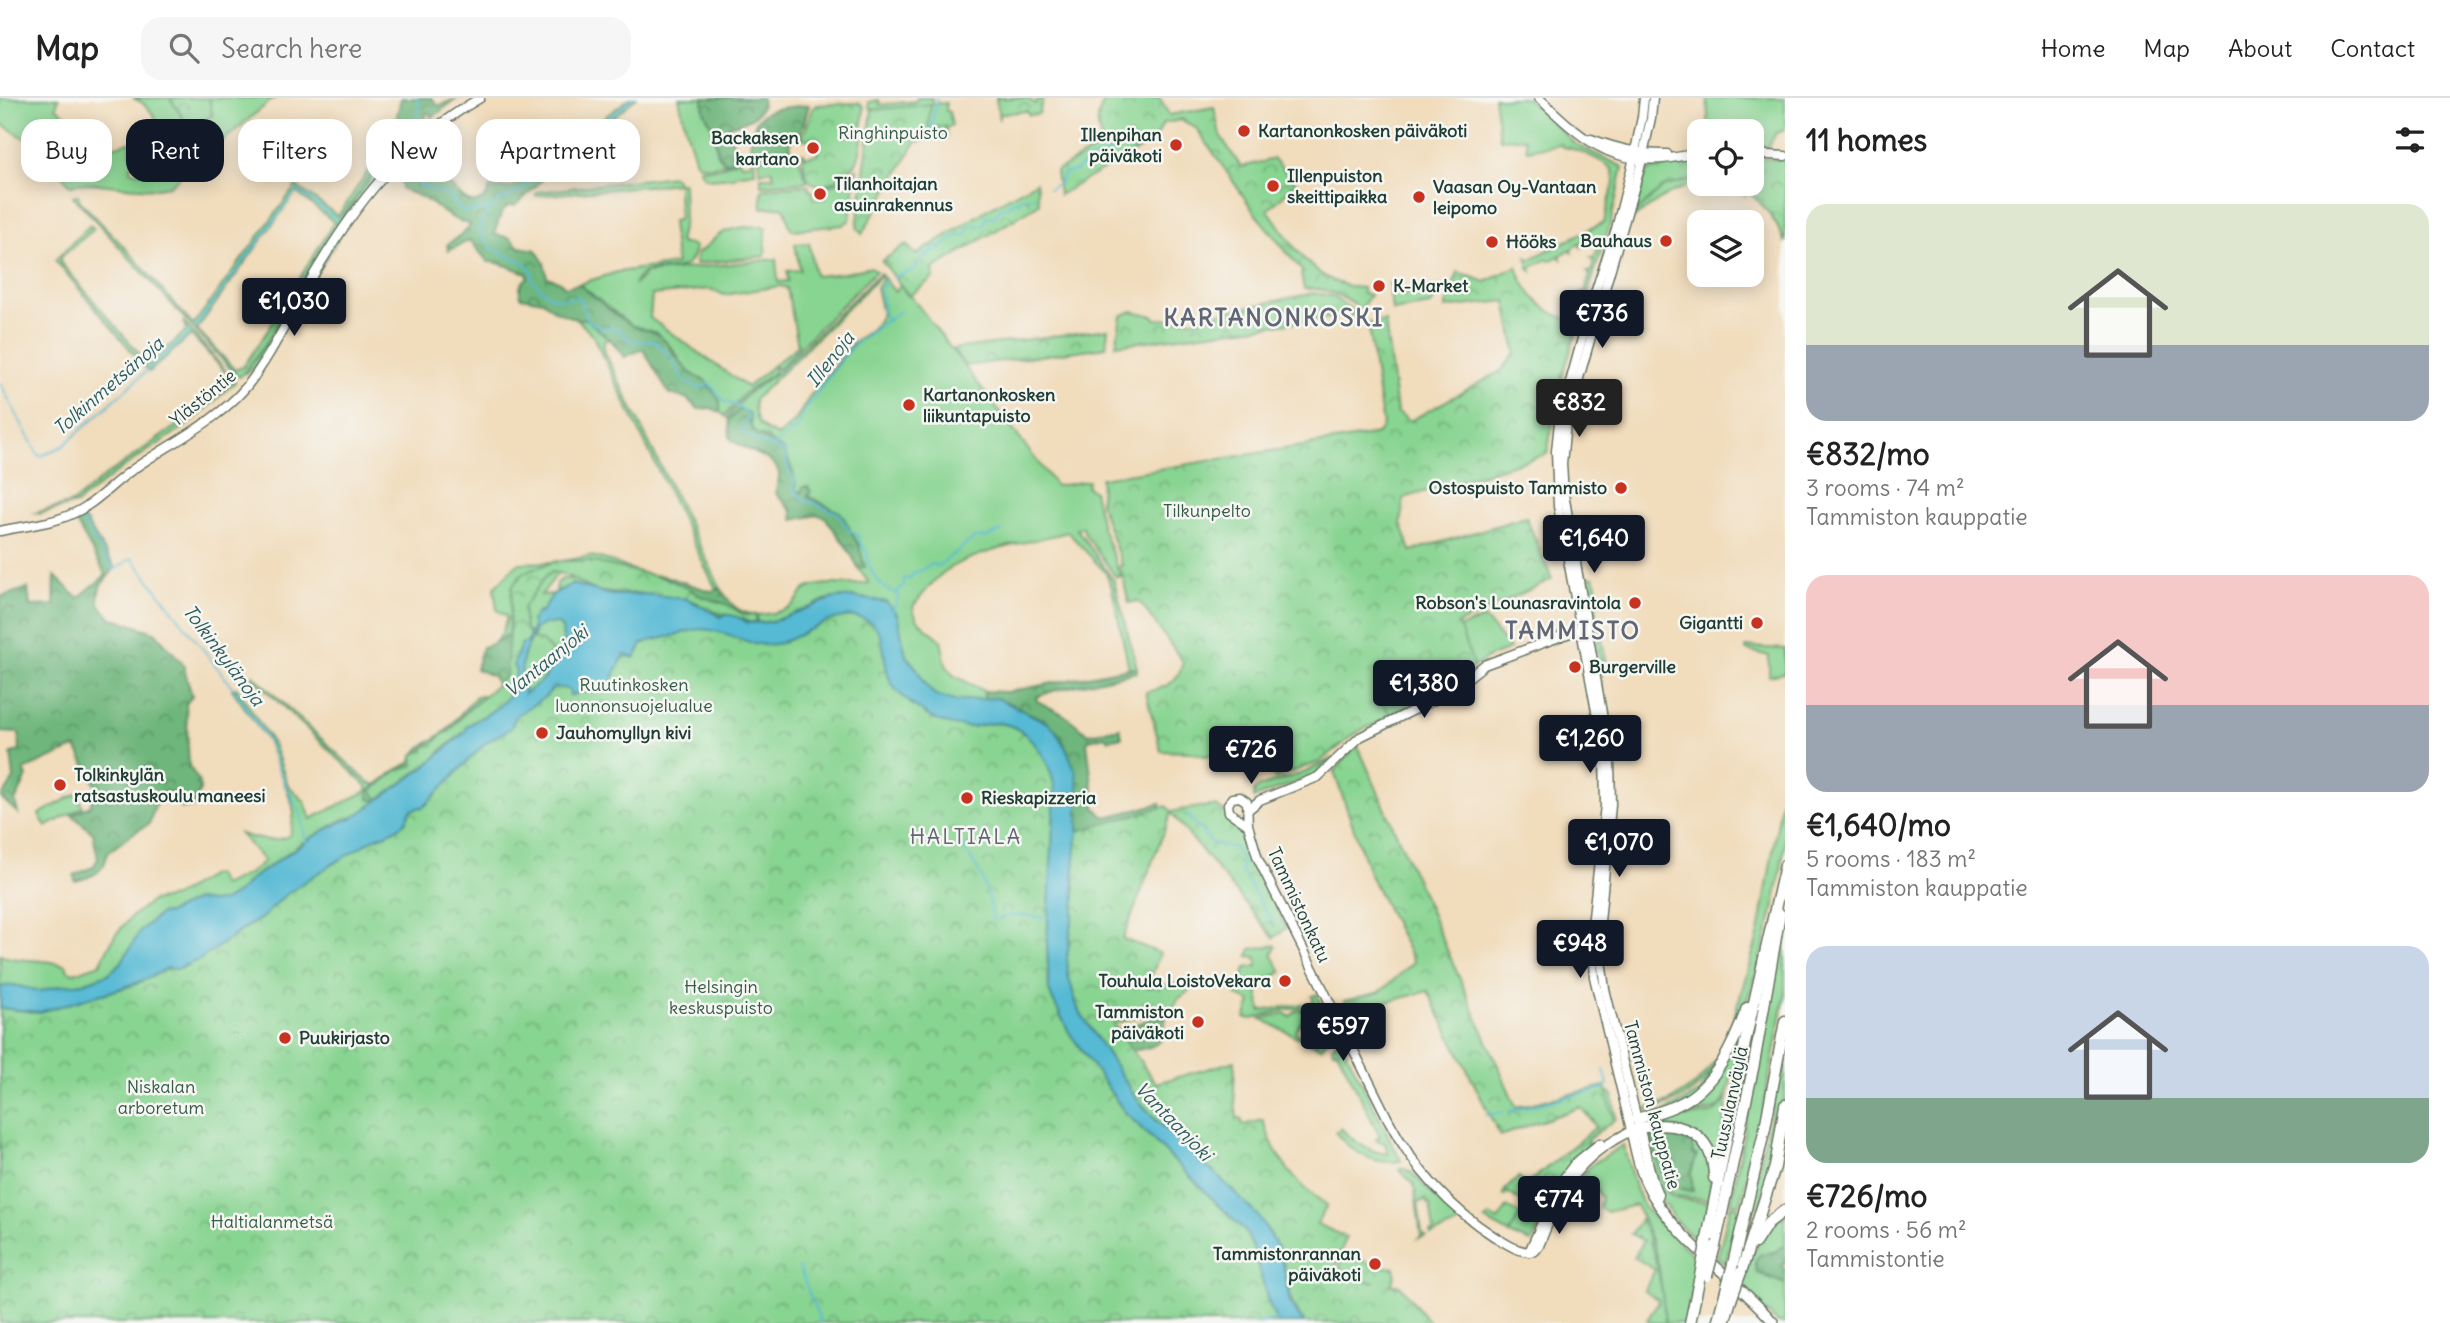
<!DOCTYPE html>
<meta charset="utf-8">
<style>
body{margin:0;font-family:Delius,sans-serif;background:#f6f6f6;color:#222;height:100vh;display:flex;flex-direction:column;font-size:26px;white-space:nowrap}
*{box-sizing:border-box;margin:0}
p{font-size:23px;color:#767676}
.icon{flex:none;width:38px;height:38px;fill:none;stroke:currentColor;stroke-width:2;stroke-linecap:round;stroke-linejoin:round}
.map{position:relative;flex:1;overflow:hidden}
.panel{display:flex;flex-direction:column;background:#fff;width:665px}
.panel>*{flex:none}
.top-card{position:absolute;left:21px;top:21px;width:665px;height:63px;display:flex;gap:14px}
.fabs{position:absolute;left:1687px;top:21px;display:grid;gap:14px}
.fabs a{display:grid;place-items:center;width:77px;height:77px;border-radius:14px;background:#fff;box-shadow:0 4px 18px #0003;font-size:35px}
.price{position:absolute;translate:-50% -60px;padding:0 16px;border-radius:7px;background:#111827;color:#fff;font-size:23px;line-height:46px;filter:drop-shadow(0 2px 4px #0008)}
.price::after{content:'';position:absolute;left:50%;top:42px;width:21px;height:16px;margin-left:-10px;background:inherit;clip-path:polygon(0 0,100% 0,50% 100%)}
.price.active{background:#222;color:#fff}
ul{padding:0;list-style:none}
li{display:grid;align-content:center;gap:14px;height:371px;padding:0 21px}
li span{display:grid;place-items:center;height:217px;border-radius:21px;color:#555}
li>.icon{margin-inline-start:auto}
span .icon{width:126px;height:126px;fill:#fffc;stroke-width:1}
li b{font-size:30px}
h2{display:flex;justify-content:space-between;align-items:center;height:84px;padding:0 21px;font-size:30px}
.chip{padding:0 24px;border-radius:21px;background:#fff;box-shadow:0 4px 18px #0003;font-size:24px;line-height:63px}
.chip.active{background:#111827;color:#fff}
header{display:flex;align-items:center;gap:42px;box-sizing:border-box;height:98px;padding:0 35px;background:#fff;border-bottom:2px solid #e0e0e0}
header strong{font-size:33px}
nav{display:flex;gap:38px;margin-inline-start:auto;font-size:24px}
.search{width:490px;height:63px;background:#f6f6f6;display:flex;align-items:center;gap:18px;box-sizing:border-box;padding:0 24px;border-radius:21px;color:#767676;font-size:26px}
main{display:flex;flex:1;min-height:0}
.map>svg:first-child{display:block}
.grass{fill:#88d491;stroke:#548862;stroke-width:2;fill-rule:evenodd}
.forest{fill:url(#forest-crowns);stroke:#467a58;stroke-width:2}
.park{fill:url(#park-crowns);stroke:#548862;stroke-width:2}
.water{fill:#56bad4;stroke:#3a7c84;stroke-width:2;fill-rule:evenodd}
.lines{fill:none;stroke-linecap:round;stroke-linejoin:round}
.stream{stroke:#56bad4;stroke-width:2}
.secondary-casing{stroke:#687563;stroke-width:11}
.primary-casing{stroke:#687563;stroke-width:12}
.highway-casing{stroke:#687563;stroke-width:13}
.secondary{stroke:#fff;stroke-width:8}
.primary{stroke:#fff;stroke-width:9}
.highway{stroke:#fff;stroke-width:10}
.highway-bridge-casing{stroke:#687563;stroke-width:13;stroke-linecap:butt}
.highway-bridge{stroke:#fff;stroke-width:10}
.poi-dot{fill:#c8321e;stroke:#f6f6f2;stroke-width:2.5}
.labels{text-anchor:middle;stroke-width:5;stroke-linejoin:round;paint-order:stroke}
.poi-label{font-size:18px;font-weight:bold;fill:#1f3d34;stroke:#f6f6f2;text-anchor:start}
.park-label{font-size:18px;fill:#345b47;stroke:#f6f6f2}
.street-label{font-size:18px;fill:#1f3d34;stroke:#f6f6f2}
.water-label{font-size:19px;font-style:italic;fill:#2d5c5c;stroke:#f6f6f2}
.quarter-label{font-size:21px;letter-spacing:2px;fill:#626573;stroke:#f6f6f2}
.district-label{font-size:24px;font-weight:bold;letter-spacing:2px;fill:#626573;stroke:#f6f6f2}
</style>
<header>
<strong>Map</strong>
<div class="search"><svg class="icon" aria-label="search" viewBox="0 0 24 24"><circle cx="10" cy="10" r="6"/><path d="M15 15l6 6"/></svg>Search here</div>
<nav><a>Home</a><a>Map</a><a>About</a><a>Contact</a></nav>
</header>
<main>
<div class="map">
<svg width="1785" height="1225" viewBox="0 0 1785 1225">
<defs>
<pattern id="forest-crowns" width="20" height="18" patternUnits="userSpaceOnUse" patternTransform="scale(1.75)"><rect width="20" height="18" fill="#6eb67b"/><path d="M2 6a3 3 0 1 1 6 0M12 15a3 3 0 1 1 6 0" fill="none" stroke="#5a9566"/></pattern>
<pattern id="park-crowns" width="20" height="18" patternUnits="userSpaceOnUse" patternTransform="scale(1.75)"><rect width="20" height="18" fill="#88d491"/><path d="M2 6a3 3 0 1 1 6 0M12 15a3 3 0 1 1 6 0" fill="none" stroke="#6fad77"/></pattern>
</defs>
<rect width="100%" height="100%" fill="#f6f6f2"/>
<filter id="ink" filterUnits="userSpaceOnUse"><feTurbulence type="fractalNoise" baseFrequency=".0143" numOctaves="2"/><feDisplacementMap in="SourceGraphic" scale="14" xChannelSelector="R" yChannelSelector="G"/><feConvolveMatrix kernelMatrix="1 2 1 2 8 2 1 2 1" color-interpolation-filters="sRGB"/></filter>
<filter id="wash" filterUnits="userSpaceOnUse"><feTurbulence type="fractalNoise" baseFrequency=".00686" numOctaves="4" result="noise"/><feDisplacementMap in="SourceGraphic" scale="28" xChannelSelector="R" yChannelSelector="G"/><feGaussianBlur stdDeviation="1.57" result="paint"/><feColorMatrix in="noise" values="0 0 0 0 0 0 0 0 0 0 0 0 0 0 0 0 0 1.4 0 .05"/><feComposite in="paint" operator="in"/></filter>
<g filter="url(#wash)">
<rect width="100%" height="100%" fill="#f1dcbb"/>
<!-- grass -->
<g class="grass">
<path d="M0,0H59L56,9L78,28L101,52L130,44L132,66L130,73L153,76L170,62C165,40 157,9 133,0H170L187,26L212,17L209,0H274L169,88C137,96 103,81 70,87L40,50L0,25Z"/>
<polygon points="630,0 636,0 556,68 548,62"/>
<polygon points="679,0 703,0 704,13 712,29 718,57 726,65 710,69 699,67 696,64 685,28"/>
<polygon points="917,0 932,0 932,6 946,5 946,13 949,13 952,27 940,34 875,15 869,9 869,4 879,2 880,7 916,3"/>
<path d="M1494,0H1527L1575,46L1623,69L1611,123L1586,201L1579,208L1575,206L1576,201L1582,203L1585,198L1581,194L1585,193L1590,177L1587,174H1591L1594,163L1591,160H1594L1598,149L1593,143L1590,144L1588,141L1581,145V149L1579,146L1571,151L1572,154L1569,152L1561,157V161L1559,158L1549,163L1547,161L1531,170L1532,173L1529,171L1527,160L1529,162L1604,124L1614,85L1613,72C1605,63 1573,49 1562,49L1561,46L1527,52L1525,40L1500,41Z"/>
<polygon points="1707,0 1785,0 1785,32 1776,35 1768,49 1752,46 1752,33 1709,33"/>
<polygon points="408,42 411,45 371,89 257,269 245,276 273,238 310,172 378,68"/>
<path d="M395,44L394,50L378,66L331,135L264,248L240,279L236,277L73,98L78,97L80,103L129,154L193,227L296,88L338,118L378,58ZM296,94L334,124L268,232L243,269L235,272L197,231Z"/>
<polygon points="797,56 807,83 805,84 761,87 761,79 774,79 772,72 760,74 759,60"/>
<polygon points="751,59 754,59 755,74 737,77 734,79 711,81 704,79 699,71 720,70 739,61 741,66 751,65"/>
<path d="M1699,61V86H1744L1745,97C1695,72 1673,93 1633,120L1647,73Z"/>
<polygon points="857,71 850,122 843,127 793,132 790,130 785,111 781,109 762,110 761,95 764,90 808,87 810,93 813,93 814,101 826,100 826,92 821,92 821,90 843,82"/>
<polygon points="673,78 678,84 678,85 536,98 537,94"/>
<path d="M678,85H683L684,122L679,143L682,146H690L695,149C690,190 644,155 634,187L646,175L776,161L778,184L788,183L787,173L800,172L795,146L809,145L815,178L844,175L871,169L876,173L778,271L774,269L775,274L745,295L725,318L720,314V303L694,279L682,267L675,253L657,235L631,227L579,186L617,174L676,166L672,123L678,122L679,117ZM780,188L787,190L798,247L747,289L650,220L652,197L710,191L724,197Z"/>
<polygon points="90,127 94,131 60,160 61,165 149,267 187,232 183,223 235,284 193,323 122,370 76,406 39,416 35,415 72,405 105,378 216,300 230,284 229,278 191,237 149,274 55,162"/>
<path d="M762,128L766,130L765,158L695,166L697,155C705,151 709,146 715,140C726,129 748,129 762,128Z"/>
<path d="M880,175L895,194L900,187L908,198L910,197L1056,388L1088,383L1087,389L1094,393L1102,429L1121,479H1116L1085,436L1083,429L1077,431L1114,483L1137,570H1129L1112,490L1106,475L1068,434C1037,442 972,454 947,472C932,482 925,495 913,508C915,527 929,530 941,542L946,567L953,577L984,593V601L954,603L935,597L929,592L917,571L906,558L897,517L886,504C866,501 844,496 825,502C818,504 812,510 805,512C790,518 772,524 757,525V517C769,516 790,513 797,502C802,497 801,493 808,490C829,482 848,489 869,485L858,470L864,469L859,448L841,415L796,392L795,381L784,352L774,349L767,339L756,336L739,312L729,322L727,320L748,295L778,274ZM881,177L883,181L876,189L882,216L873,230L851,247L810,298L795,323L778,338C758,329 755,326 754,302Z"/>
<polygon points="584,219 611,242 604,242 604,253 721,491 716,491 593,238 578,222"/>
<path d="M590,458C612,461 629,473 650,477L654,485L646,496L612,497L572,486L556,494L557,485L562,481H580L562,470L541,497L553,496L529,538L493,547L502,535L507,519L497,512L494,490L512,471L520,465L557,464Z"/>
<polygon points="1587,479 1594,479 1597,492 1593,493 1606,564 1600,564 1586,485"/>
<polygon points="1484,520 1510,551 1489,559 1474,569 1457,531"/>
<polygon points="544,526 558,526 562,530 564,550 555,556 554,561 545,557 532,544 535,531"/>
<polygon points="1746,549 1785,551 1785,575 1769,578 1769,558 1746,552"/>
<path d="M253,577L369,685L378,687L369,701L377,703L354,719L344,721L303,744L251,781L240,793L224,803L210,804L196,802L169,815L160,816L141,832L121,865L108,876L83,885L40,894L14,887L0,889V857C15,863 27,861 42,863C51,863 58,866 66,867L68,873L74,875L100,866L115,837L132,818L152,803L174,799L211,777H216L223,788L250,775L264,763L240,736C256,741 275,746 290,737L294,715L292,705L268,644L232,591L236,590L239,593L273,646L288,687L305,704L311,721L367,693V688L252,579Z"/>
<polygon points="1410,582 1421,583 1434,592 1440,588 1448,589 1390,617 1380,602"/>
<polygon points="1333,660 1313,678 1254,700 1254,693 1259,689 1306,674"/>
<path d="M1785,681C1785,702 1785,724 1785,745C1777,809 1746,942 1700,987C1686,1001 1667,1007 1648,1013L1647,1010L1669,1004L1697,985L1717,961L1727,942L1759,835Z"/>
<polygon points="76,696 83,709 46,729 39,716"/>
<polygon points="1785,812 1785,899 1757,1041 1740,1106 1731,1105"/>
<polygon points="1275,847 1276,849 1272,856 1282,874 1257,887 1261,913 1314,904 1312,898 1317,896 1322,907 1284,912 1252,921 1245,920 1251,904 1236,897 1246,870 1258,868 1256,859 1248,858 1251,851"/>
<polygon points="1324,911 1334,934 1321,950 1307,944 1310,942 1317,945 1325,928 1304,918 1295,934 1301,938 1303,942 1261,921 1285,915 1290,919 1296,913"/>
<path d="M1746,918L1735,972H1733C1730,984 1729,998 1720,1008C1712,1016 1664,1019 1649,1022L1700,995Z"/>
<path d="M1339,941L1343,947L1401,1063C1375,1068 1351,1054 1335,1034L1341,1030C1353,1044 1369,1054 1388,1056L1385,1045L1376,1042L1380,1038L1337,952L1333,953L1332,949Z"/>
<polygon points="1785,947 1785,993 1781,1024 1776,1056 1759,1109 1751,1108"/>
<polygon points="1609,994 1613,997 1616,1020 1570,1055 1518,1140 1485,1122 1490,1118 1498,1123 1507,1109 1521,1117 1526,1107 1510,1096 1504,1098 1503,1095 1519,1079 1526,1087 1596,1029 1581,1009 1538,1024 1535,1020"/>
<polygon points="1728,1000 1718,1070 1698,1037 1650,1024 1710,1016 1720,1010"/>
<path d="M1669,1029C1709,1045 1714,1060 1709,1102L1677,1098L1670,1094L1663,1079L1650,1031Z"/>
<polygon points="1648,1033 1666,1093 1674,1100 1709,1105 1702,1149 1677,1124 1662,1103 1645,1037"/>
<polygon points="1623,1047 1635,1089 1644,1109 1700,1164 1685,1225 1665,1225 1659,1169 1653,1146 1636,1107 1607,1114 1599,1110 1601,1100 1596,1091 1586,1088 1575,1094 1571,1091 1591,1067"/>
<polygon points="1402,1070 1411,1074 1459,1123 1457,1127 1431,1137 1430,1134 1434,1133 1430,1106 1427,1106 1426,1101 1418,1105 1422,1135 1426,1138 1419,1140 1421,1138 1414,1086 1399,1072"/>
<polygon points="1730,1108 1739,1109 1725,1168 1722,1162 1717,1161"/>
<path d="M1785,1116V1147L1774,1154L1768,1155L1757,1175L1785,1186V1225H1777L1740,1187C1752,1154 1759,1138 1785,1116Z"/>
</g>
<!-- forest -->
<g class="forest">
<polygon points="401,0 432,0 438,8 458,0 431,20 430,15 426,15 426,23 395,44 392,27 397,18"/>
<path d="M703,0H762C764,19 742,25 728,28L736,57L734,61L726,65L719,57L712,29L704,13Z"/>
<path d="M809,7L800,39L790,42L791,54L757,57L750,53C751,8 771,11 809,7Z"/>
<path d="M459,21C440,38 443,32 445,55L431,79C437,82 442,83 447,86C463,95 465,113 486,99L490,90L513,89L523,75L538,70L548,62L556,68L520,104L514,108H508L502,113L494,136L510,140L519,149L536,152L544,165L547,179L559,183L565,189L579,186C595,199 612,216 630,226C639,232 652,231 660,238C677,253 683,277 705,282L720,303V314L710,310L698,311L686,300L669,296L643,251L624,259L611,242L584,220L578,222L555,213L543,203L521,199C518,191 521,184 528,179L527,175C513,172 502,163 488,164L470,142L448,153L447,147L468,131L470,126C448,122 440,109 421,99C414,95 407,95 401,90L402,71L396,70C413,51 435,28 459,21Z"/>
<path d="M739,312L749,315C751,321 750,328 753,333C755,335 781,351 784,352L795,381L796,392L801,395L803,389H808L811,394L807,399L841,415L859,448L865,469L858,470C850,450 836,436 825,419L818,417L793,422L792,413L776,395C776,389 779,384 779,378C780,358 740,353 730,340L729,322Z"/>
<path d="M81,416L115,470L100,488L98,501L101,509L112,520L155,534L183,566L192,598L186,606L189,668L199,683L200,693L192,709L181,710L170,694L164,693L159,697L149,726L135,734L107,755C106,774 92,779 75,783L74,777L93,769L98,761L93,735L72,717L90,708L97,690L76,649L24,672L27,679L15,703L18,715L1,700L14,681L11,655L20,653L19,635L0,634V499L28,490L30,508L54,507L55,478L78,500L106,477L74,421Z"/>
<path d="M650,477L665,478L710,493L721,491C731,507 738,515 757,517V525H747C740,519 730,516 721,519L706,512L701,506L643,485H654Z"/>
<path d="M515,533L529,538L527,544L521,546L513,568L516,573L511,596L484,619L467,628L465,634L425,669L377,703L369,701L368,693L399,670L410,665L419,651L446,633L476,598L495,597L499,593L493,578L476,571L482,549C495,547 503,538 515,533Z"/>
<path d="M1129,570H1137V574L1056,592L1036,599L1037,603L1063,616L1089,636L1120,630L1122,639L1109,642L1105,638L1089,642L1087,644L1095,709L1103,718H1111L1161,705V712L1067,859C1072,803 1098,663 1048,625C1043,621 1035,618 1029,615C1014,607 1002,600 984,601V593L1007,594Z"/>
<path d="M1156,919H1166C1164,925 1166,932 1164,937C1160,950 1139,951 1127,954L1108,929L1122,931Z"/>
<polygon points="1665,1031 1692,1045 1693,1056 1697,1057 1691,1075 1693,1093 1681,1091 1670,1084 1660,1033"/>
<polygon points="1785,1147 1785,1165 1782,1168 1785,1172 1785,1186 1756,1173 1756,1161 1761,1156 1774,1154"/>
</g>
<!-- park -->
<g class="park">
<polygon points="170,0 209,0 212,17 196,27 187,26"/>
<polygon points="996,0 1028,0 1035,6 1039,0 1043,0 1039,16 1029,17 1027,13 1001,16 999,20"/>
<path d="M1107,0H1160L1169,17L1214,9L1220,37L1241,69L1274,61L1296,85L1268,112C1295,149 1313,187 1363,190V195L1370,197L1361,211C1341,198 1328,189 1304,191L1301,176L1303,174L1257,118L1197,31L1182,22L1163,25L1158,36L1151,44L1059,97L1056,73L1103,47C1096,30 1095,15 1107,0Z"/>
<path d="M859,5L864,9C862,26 864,50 856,65C850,76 820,96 809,82C804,75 803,64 802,55H804L805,59L818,56L816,42L802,41L813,10L817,7Z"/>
<polygon points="931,6 928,30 945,28 947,39 916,44 862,136 857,129 872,12"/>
<path d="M1752,60L1785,62V145C1775,119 1760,99 1735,86H1752Z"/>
<polygon points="1699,61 1699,79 1663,89 1633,117 1647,73"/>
<polygon points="1036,84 1039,106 933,171 934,179 909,198 882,163 906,146 916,157 986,112"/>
<path d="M1517,168C1523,190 1538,209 1559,218C1566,221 1574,221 1579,225L1559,290L1547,356L1404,400L1401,425L1411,453L1526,419L1552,481L1458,526L1474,568L1450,589L1441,578L1428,585L1424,581L1407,584L1382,603L1390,617L1374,627L1361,632L1319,664L1275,680L1262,671L1258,658L1252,655L1203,658L1191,654L1161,653L1146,594C1166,590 1178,585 1183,564L1142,507L1137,503L1129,505L1120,468L1122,467L1100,406L1101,380L1378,336L1383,327L1368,228L1370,225L1385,223L1397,314L1410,323L1501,273L1516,255L1506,203L1445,210L1458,174L1486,184Z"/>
<polygon points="1389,186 1398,194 1442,189 1431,207 1392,213"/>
<polygon points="1314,195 1332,198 1358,216 1356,218 1353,217 1116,247 1121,218 1132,213 1154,218 1155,221 1196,222 1202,221 1204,218"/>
<polygon points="1108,231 1106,249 965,268 953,251"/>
<polygon points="556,463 589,463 665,480 690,491 700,498 726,506 744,517 756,517 756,524 749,524 744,521 708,512 696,504 638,495 621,496 596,493 563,476 552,474 544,480 523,510 525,531 535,542 542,543 552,553 544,580 531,596 492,618 473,624 471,629 445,649 433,662 379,701 371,693 396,673 414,667 413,656 424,653 425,648 433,647 441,637 450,633 462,618 506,578 512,489 523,475"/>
<path d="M872,513L924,615C938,623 956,629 971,628C980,628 989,625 998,625C1031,628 1050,663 1055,691L1047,845L1049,892L1053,902L1069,934L1124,1013L1245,1133C1262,1163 1261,1196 1278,1225H0V910L33,914L46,912L134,887L168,870H182L217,849L263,819L284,798L424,693L479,639L532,600L667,521L724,530Z"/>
<polygon points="1357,646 1516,1009 1605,988 1614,1022 1587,1042 1590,1047 1574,1063 1532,1144 1509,1136 1526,1107 1505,1092 1519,1079 1526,1087 1596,1029 1592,1021 1580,1009 1500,1038 1428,893 1349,914 1344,903 1380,894 1414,864 1370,777 1334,674"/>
<path d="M1166,708L1172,714C1178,711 1208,708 1216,708L1244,728L1252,757L1286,830L1274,840L1171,715L1123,841L1160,855L1147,890L1178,885L1192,891L1178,901L1175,908L1113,926L1156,985L1235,963L1234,992L1237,1021L1241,1020L1243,1027L1263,1022C1275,1060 1294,1085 1327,1107L1317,1126L1346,1139L1333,1177L1375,1185C1363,1181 1350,1182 1339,1174L1342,1156L1347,1160L1348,1158L1355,1160V1162L1366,1163L1372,1168L1395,1170V1178L1391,1187H1400L1430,1225H1305C1286,1203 1288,1180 1281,1154L1275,1148L1271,1136L1234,1093L1200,1064L1191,1051L1171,1037L1136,1000L1078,911L1068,877L1067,859L1075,801L1074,758L1078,733Z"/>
<path d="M1641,1120C1656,1154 1663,1188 1665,1225H1653L1647,1222L1659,1202L1644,1193L1655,1172L1634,1159L1644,1143L1631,1136Z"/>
</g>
<!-- water -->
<path class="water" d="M572,486L612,497L646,496L688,501L721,519C728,514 742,520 747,525L771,524L834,500L853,499L886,504L897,516L906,558L917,571L923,584L935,597L954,603L997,600L1048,625L1055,632L1067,652L1076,674L1078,689V733L1073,778L1075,801L1067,859L1068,877L1078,911L1136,1000L1153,1019L1171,1037L1191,1051L1200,1064L1214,1074L1258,1118L1281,1154L1290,1204L1295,1214L1305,1225H1278C1259,1193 1264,1165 1245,1133L1124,1013L1069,934L1053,902L1049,892L1047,845L1055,691C1050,662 1029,626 996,625C987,625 978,629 969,629C955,628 936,624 924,615C913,607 895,595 890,582C879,557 892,525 855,519C832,515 801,539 780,545C756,551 739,539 719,534C698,528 691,533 672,538C662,541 652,541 642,546L635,560L625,557C617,568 613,579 609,592L605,594H577L573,598L569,597L571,594L567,591L554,589L545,599L516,618L511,630L485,645L425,708L411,712L405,725L393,733L374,741L310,780L284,798L263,819L244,830L201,861L176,871L168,870L147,881L116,892L40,914L0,910V889L14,887L40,893L59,888L83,885L108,876L121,865L141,832L160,816L169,815L196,802L210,804L224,803L240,793L251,781C285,759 316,732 354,719L425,669L465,634L467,628C494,611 511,608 516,573L513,568L521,546L527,544L533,528L531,523L538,514L541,515L553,496ZM544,526H558L562,530L564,550L555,556L545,580L524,596C525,589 523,587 522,580C519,563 528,546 535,531Z"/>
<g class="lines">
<!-- stream -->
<g class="stream">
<polyline points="937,0 932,29 939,31"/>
<polyline points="1121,4 1126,0"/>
<path d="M410,36L406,34C416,24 421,14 417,0"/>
<path d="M420,49L431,59L432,65L423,75L414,74L419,87L449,98L463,114L489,111L478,132L493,151L525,165L533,174L531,180C548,199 552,204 579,199L588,223L603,231L617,230L631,243H654L672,260L683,282L699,290L710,286L725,304L736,307L749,318L742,333L763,346L784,353L789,373L795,381L794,390L801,400L838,415L849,432L857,436L861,447L868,455C864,465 879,488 889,493C892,494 896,495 899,497L893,512"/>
<polyline points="1049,91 1059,85 1065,75 1076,73 1080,68 1083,69 1085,63 1115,54 1117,48"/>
<polyline points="491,110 499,103 521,93 533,80 633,0"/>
<polyline points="893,179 914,172 921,160 945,147 953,139 966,137 969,127 983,128 987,118 995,119 1000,110 1007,109 1013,103 1018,104 1024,99 1035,99"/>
<polyline points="887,223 900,213"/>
<polyline points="195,229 297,92 338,122"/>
<polyline points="0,285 38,357 41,358 63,348 190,234"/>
<path d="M774,349C783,337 801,334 803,314C821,294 835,266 855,246C865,237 876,231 886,223L880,190L886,184"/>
<polyline points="80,418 114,472 132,460 234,591 269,644 284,684 300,714 306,743"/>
<polyline points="897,494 904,487 904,481 910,481 912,477 932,466 938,468 974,440 987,439 1002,433"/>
<polyline points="1188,718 1213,746 1234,749 1243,764 1241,773 1273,825"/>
<polyline points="958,743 967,755"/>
<path d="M969,758C983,777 990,799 993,822"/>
<path d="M998,821C1020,812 1028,821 1049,819"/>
<polyline points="1509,1013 1604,990 1608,986 1604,972"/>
<polyline points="1486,1017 1503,1014"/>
<polyline points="799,1169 821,1225"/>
<polyline points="1257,1225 1276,1221"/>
</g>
</g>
</g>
<g filter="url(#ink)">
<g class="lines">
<!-- secondary casing -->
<g class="secondary-casing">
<g id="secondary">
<path d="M1539,0C1590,49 1619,73 1692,56"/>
<path d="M1591,41C1615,50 1641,57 1667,56"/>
<polyline points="1752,56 1785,58"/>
<path d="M0,433C24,428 50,426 72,416C94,407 112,386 132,372C169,346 217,324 247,288C271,258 287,222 307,188C353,109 399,47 480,0"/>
<polyline points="1248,712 1260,702 1318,679 1360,639 1450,594 1484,567 1586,529"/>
<path d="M1248,727L1229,714L1228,706L1232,700L1240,699L1247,704L1248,727L1258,761L1388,1021C1414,1071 1448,1109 1495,1139C1508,1146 1519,1156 1535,1153L1539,1148C1556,1106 1566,1075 1605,1048C1616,1041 1626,1034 1639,1030L1605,891L1600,855V824L1611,707L1610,661L1564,396L1562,366L1566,325L1640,70L1651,20L1653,0"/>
<polyline points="1631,1032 1594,879 1591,837 1605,707 1604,656 1558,408 1556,353 1559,324 1593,201 1616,131 1632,68 1642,19 1644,0"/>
<polyline points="1529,1154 1558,1088 1575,1065 1600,1045"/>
</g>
</g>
<!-- primary casing -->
<g class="primary-casing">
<g id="primary">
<polyline points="1639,1030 1652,1082 1658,1098"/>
<path d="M1631,1032C1635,1050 1638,1069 1646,1085C1670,1138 1736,1180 1774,1225"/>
</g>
</g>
<!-- highway casing -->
<g class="highway-casing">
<g id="highway">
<path d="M1637,1021C1651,1016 1666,1013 1679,1006C1715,989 1734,946 1747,910"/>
<path d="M1639,1030C1679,1021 1714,1033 1714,1080"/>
<polyline points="1707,1141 1746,940 1785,767"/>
<polyline points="1755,1145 1768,1125 1785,1112"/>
<polyline points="1715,1148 1754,966 1780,816"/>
<polyline points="1733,1166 1765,1030 1785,923"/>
<polyline points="1741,1174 1775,1069 1785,1007"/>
<polyline points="1690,1225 1701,1173"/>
<polyline points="1717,1225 1725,1196"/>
<polyline points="1724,1225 1731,1202"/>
</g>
</g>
<!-- secondary -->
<use href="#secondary" class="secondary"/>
<!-- primary -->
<use href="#primary" class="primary"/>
<!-- highway -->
<use href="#highway" class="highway"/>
<!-- highway-bridge casing -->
<g class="highway-bridge-casing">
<g id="highway-bridge">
<polyline points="1701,1173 1707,1141"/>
<polyline points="1707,1178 1715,1148"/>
<polyline points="1725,1196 1733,1166"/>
<polyline points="1731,1202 1741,1174"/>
</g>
</g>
<!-- highway-bridge -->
<use href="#highway-bridge" class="highway-bridge"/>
</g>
</g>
<!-- markers -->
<g class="poi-dot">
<circle cx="1244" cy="33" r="7"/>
<circle cx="1176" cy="47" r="7"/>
<circle cx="813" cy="50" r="7"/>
<circle cx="1273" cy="88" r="7"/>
<circle cx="820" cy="96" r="7"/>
<circle cx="1419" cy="99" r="7"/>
<circle cx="1666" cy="143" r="7"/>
<circle cx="1492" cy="144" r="7"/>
<circle cx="1379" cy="188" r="7"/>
<circle cx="909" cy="307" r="7"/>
<circle cx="1621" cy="390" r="7"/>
<circle cx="1635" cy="505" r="7"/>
<circle cx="1757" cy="525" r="7"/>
<circle cx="1575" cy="569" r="7"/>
<circle cx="542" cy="635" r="7"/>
<circle cx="60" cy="687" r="7"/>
<circle cx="967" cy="700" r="7"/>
<circle cx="1285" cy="883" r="7"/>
<circle cx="1198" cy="924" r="7"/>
<circle cx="285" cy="940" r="7"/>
<circle cx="1375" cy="1166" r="7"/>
</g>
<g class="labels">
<!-- poi labels -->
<g class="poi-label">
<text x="1258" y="39">Kartanonkosken päiväkoti</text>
<text x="1162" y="43" text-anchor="end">Illenpihan<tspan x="1162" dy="21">päiväkoti</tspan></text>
<text x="799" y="46" text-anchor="end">Backaksen<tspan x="799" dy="21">kartano</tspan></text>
<text x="1287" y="84">Illenpuiston<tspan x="1287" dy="21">skeittipaikka</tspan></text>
<text x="834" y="92">Tilanhoitajan<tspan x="834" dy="21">asuinrakennus</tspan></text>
<text x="1433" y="95">Vaasan Oy-Vantaan<tspan x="1433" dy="21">leipomo</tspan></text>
<text x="1652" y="149" text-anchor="end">Bauhaus</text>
<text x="1506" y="150">Hööks</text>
<text x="1393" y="194">K-Market</text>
<text x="923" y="303">Kartanonkosken<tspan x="923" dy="21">liikuntapuisto</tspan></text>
<text x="1607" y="396" text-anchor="end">Ostospuisto Tammisto</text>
<text x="1621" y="511" text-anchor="end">Robson's Lounasravintola</text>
<text x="1743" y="531" text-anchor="end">Gigantti</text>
<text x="1589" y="575">Burgerville</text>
<text x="556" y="641">Jauhomyllyn kivi</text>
<text x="74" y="683">Tolkinkylän<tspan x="74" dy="21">ratsastuskoulu maneesi</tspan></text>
<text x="981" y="706">Rieskapizzeria</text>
<text x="1271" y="889" text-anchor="end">Touhula LoistoVekara</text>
<text x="1184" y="920" text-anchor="end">Tammiston<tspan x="1184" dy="21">päiväkoti</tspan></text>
<text x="299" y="946">Puukirjasto</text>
<text x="1361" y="1162" text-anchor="end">Tammistonrannan<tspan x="1361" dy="21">päiväkoti</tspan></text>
</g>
<!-- park labels -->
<g class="park-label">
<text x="893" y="41">Ringhinpuisto</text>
<text x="1207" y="419">Tilkunpelto</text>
<text x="634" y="593">Ruutinkosken<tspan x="634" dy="21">luonnonsuojelualue</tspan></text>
<text x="721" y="895">Helsingin<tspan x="721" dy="21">keskuspuisto</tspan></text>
<text x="161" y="995">Niskalan<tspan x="161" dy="21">arboretum</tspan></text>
<text x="272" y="1130">Haltialanmetsä</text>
</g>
<!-- street labels -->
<g class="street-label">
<text transform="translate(203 300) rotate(-39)" y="6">Ylästöntie</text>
<text transform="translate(1299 807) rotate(65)" y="6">Tammistonkatu</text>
<text transform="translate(1730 1005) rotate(-78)" y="6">Tuusulanväylä</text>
<text transform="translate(1652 1007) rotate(75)" y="6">Tammiston kauppatie</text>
</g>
<!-- water labels -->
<g class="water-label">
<text transform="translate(830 261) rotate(-52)" y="7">Illenoja</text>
<text transform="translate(108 288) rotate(-41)" y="7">Tolkinmetsänoja</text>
<text transform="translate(224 557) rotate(53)" y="7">Tolkinkylänoja</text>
<text transform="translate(546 563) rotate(-39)" y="7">Vantaanjoki</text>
<text transform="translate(1174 1023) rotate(46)" y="7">Vantaanjoki</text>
</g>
<!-- quarter labels -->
<g class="quarter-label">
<text x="966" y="746">HALTIALA</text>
</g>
<!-- district labels -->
<g class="district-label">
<text x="1274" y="228">KARTANONKOSKI</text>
<text x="1573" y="541">TAMMISTO</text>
</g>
</g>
</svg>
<div class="fabs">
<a><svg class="icon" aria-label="locate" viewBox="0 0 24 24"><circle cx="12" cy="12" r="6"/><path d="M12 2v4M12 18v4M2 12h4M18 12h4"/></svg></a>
<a><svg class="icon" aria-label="layers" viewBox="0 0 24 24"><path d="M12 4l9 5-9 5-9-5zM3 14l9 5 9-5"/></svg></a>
</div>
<b class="price" style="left:294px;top:240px">€1,030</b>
<b class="price" style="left:1602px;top:252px">€736</b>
<b class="price active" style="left:1579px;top:341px">€832</b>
<b class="price" style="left:1594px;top:477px">€1,640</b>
<b class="price" style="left:1424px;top:622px">€1,380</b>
<b class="price" style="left:1590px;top:677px">€1,260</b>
<b class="price" style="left:1251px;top:688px">€726</b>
<b class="price" style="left:1619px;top:781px">€1,070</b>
<b class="price" style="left:1580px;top:882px">€948</b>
<b class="price" style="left:1343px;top:965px">€597</b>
<b class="price" style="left:1559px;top:1138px">€774</b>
<div class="top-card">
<a class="chip">Buy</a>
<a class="chip active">Rent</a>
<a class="chip">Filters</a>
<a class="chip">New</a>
<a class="chip">Apartment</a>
</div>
</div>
<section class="panel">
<h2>11 homes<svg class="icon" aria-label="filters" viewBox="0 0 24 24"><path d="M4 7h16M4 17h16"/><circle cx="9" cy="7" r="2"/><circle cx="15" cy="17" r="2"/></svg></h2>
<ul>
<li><span style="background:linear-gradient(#dfe7d0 65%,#9aa5b1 0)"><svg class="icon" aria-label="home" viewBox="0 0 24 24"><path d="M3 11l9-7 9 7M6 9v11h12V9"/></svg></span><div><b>€832/mo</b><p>3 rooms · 74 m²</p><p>Tammiston kauppatie</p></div></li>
<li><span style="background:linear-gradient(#f6c9c9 60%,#9aa5b1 0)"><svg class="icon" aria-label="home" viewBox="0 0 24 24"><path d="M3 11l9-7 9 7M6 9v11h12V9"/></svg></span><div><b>€1,640/mo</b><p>5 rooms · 183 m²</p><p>Tammiston kauppatie</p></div></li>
<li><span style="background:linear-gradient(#c9d6e8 70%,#7fa58c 0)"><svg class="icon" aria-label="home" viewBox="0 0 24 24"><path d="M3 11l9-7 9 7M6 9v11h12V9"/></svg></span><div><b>€726/mo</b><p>2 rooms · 56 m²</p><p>Tammistontie</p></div></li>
</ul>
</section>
</main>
